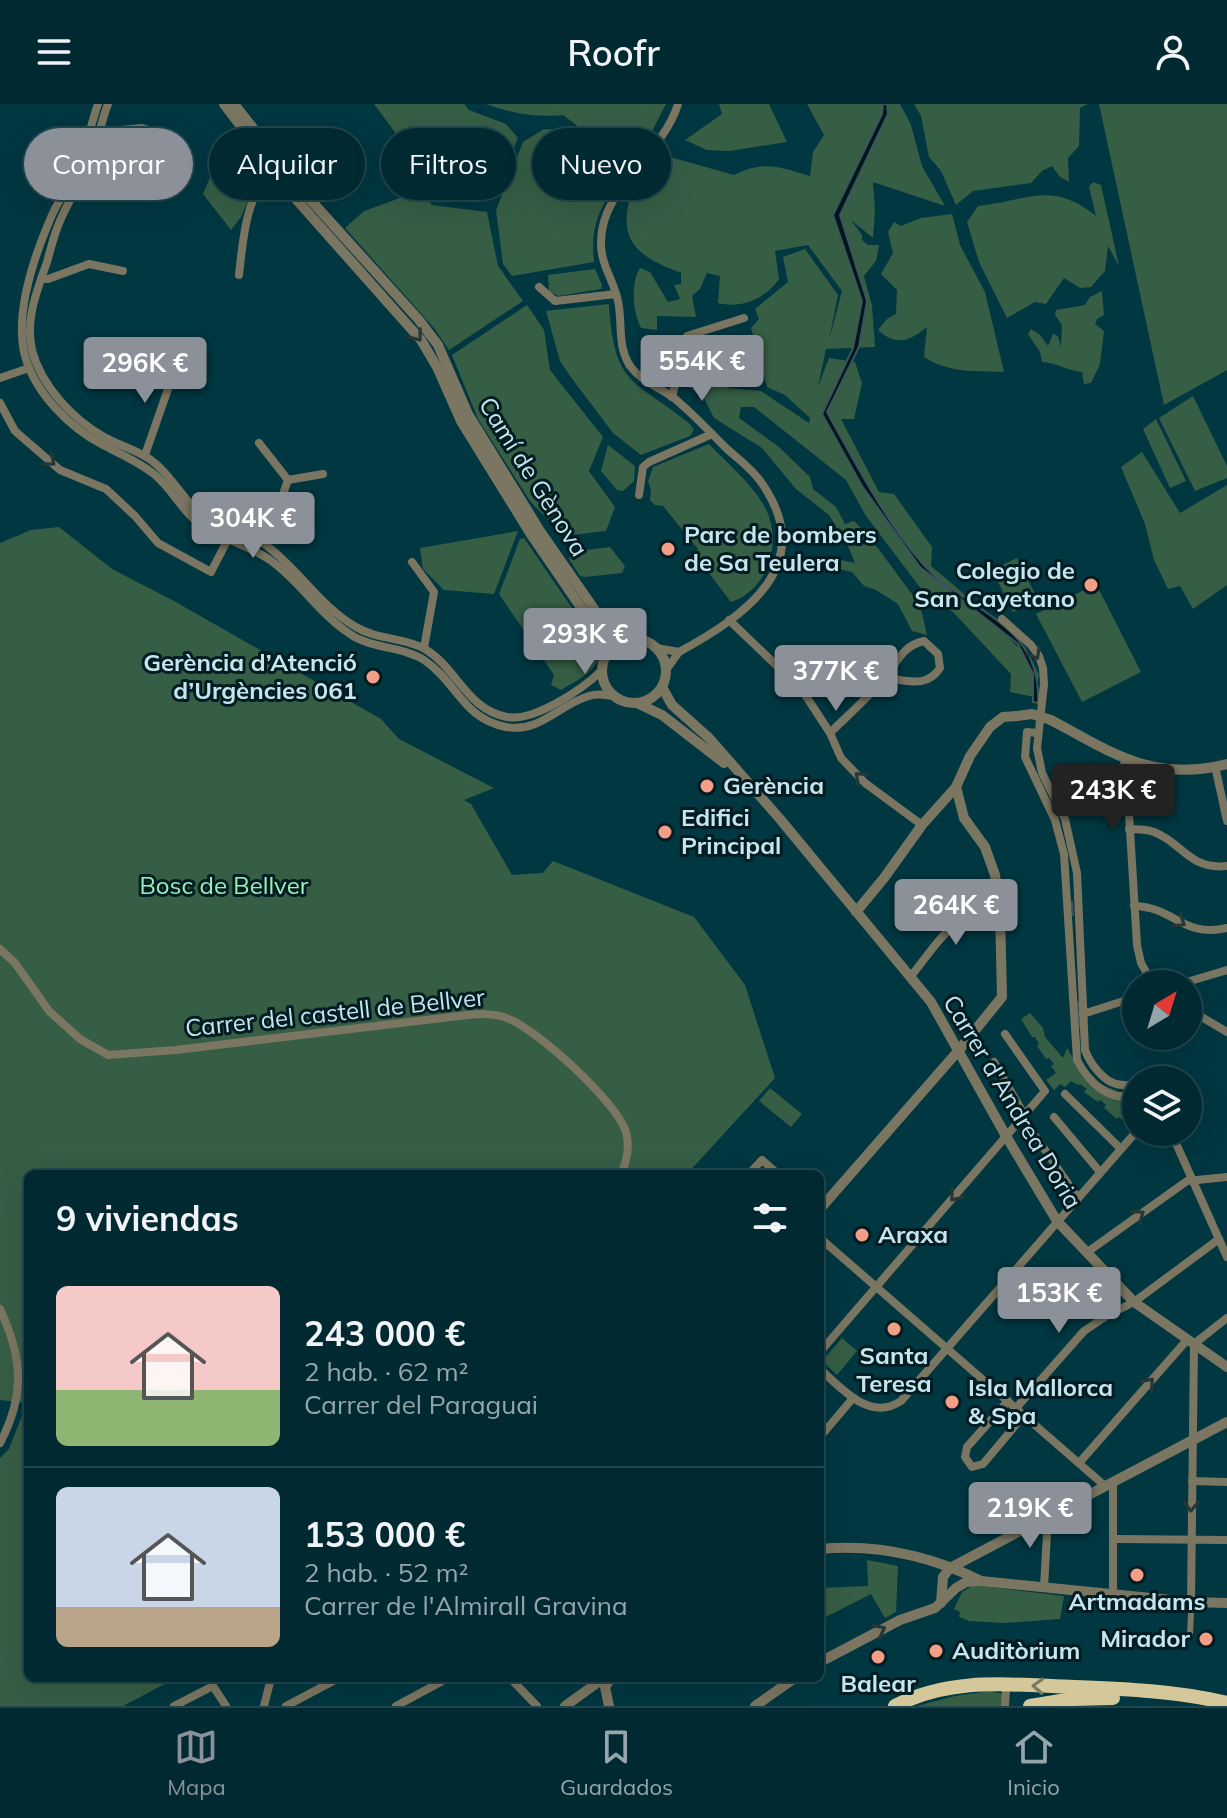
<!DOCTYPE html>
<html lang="es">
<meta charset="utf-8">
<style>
body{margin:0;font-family:Mulish,sans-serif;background:#0a3139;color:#f1f3f6;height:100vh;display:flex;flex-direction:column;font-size:30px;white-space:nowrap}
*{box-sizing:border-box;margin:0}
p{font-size:26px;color:#95a6ab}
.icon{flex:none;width:44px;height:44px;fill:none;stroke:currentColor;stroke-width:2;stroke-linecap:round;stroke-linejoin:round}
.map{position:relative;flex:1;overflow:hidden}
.panel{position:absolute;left:24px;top:1066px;width:800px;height:512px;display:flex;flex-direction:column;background:#002931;border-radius:12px;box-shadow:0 8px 32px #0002,0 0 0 2px #22454d}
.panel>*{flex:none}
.banner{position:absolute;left:24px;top:24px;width:800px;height:72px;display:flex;gap:16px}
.needle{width:52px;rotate:38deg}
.buttons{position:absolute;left:1122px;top:866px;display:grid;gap:16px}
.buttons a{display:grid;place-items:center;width:80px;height:80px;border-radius:50%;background:#002931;box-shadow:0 8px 32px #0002,0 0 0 2px #22454d;font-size:40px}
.price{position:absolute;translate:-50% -68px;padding:0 18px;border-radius:8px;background:#8c9099;color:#fff;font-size:26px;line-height:52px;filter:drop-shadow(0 2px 4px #0008)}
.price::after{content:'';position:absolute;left:50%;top:48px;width:24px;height:18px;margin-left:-12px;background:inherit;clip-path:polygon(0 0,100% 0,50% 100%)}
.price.on{background:#222;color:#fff}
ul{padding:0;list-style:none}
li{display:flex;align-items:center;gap:24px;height:200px;padding:0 32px}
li+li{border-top:2px solid #22454d}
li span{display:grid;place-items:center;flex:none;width:224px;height:160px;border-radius:12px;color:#555}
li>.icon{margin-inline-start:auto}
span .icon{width:96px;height:96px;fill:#fffc;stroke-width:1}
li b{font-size:34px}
h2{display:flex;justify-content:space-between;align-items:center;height:96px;padding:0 32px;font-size:34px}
.pill{padding:0 28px;border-radius:36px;background:#002931;box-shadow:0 8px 32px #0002,0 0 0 2px #22454d;font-size:28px;line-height:72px}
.pill.on{background:#8c9099;color:#fff}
header{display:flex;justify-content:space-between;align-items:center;height:104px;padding:0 32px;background:#002931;font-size:36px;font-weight:600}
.tab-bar{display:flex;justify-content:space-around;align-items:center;height:112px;border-top:2px solid #22454d;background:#002931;font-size:22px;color:#95a6ab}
.tab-bar a{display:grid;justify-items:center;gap:4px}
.tab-bar .on{color:#8c9099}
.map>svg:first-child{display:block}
.green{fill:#365e45}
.water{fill:#00171d;stroke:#3b555b;stroke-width:2}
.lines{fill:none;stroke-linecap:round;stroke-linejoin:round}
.stream{stroke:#3b555b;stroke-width:2}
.pedestrian{stroke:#7b7661;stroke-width:6}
.minor{stroke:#7b7661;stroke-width:8}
.tertiary{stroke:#7b7661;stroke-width:10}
.trunk{stroke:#d4c89a;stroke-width:14}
.tertiary-bridge{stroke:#7b7661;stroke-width:10}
.oneway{stroke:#263735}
.oneway2{stroke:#767b64}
.poi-dot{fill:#f49e87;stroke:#021c22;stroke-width:3}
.labels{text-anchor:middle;stroke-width:6;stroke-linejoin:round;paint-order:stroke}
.street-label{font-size:24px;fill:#c6e5ed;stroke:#021c22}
.poi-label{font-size:24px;font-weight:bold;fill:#c6e5ed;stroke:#021c22;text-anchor:start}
.park-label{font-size:24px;fill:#99f1ba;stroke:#021c22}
</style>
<header><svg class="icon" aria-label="menu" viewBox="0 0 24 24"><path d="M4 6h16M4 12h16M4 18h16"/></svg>Roofr<svg class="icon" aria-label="person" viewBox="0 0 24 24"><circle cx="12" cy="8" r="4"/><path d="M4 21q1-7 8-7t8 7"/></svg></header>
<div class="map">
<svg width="1227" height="1602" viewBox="0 0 1227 1602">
<rect width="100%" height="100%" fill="#003741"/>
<!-- green -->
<g class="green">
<polygon points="374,0 464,0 469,6 506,20 518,34 492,95 441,90"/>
<path d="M486,0H666L648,35L627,59L563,11C537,14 510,9 486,0Z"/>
<polygon points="719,0 769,0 787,38 729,47 707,46 685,36 722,10"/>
<path d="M807,0H900L911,21L922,62L945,102L873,78L875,106L873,134L851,116L862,131V136L868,141H879L876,157L864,172L872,202L875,243L826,245L818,283L829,254L855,258L862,279L854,315H841L879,388L894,390L932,443L931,462L963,489L1033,558L1039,571L1034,593L1010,588L1011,570L953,508L925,490L866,412L846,376L754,303H741L739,314L779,343L810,373L813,385L836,403L845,420L854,417C864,425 865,436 877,443L920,501L927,531L912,527L898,500L876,486L864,482L852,468L825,462L836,455L855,459L849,444L829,411L796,385L762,344L714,314L704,294L689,283L699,239L738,232L746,242L730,257L712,262L728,284L761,287L809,319L810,314L785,291L767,283L751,224L759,215L755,205L788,178L783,153L805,145L838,191L829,236L842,187L808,141L775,147L779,175C766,194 742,205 718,199L720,172L707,169L700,185L692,192L696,213L657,212V226L641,224C633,208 630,180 640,164L650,168L668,198L680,195L674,181L681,180V169C642,154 617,140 630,94L637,93L651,68L670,53L734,71C765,56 779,63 810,72L813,48L824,31Z"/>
<polygon points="914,0 1088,0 1080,4 1079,42 1068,54 1069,78 1059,72 1052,62 1042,67 1031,79 973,87 956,101 941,67 929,53 921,12"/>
<polygon points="1099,0 1227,0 1227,266 1164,301"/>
<polygon points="231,24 259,61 261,67 241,113 231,126 203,90"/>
<path d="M544,25L564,26L619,68L620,72C601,105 590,118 594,158L512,172L503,160L496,106L523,38Z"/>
<path d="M1093,78L1101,81L1119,162L1108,142L1105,167L1091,183L1080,184L1064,174L1046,200L1035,198L1007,214L979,158L967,118L978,102C1027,97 1051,76 1096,112L1089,83Z"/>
<polygon points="419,82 432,101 487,108 498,162 523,197 449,246 434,224 345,124 364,107 400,94"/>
<path d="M952,110L960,141L985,188L1004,268C976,267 948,269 924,253L927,223C909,237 897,243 878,226L887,215L896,210L897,186L881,170L893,149L888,128L894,118L901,122L921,114Z"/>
<polygon points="595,165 602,181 601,185 558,192 549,187 548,171"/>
<path d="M1102,187L1104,211L1097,215L1095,220L1104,227L1100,260L1091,279L1084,280L1082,268C1067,267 1056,258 1042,258L1040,248L1028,230L1031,225L1040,231L1048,242L1053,230L1058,232L1061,243L1062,221L1055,211L1056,206L1085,201L1090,193Z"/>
<path d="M609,200C614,283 633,274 690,320L694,326L690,332L641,351L613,329L570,272L560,257L546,207Z"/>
<polygon points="527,201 544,226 550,266 603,333 589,367 615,403 606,427 563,432 530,397 478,315 452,251"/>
<polygon points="1193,292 1227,362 1227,374 1195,387 1159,314"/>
<polygon points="1156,315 1186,377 1170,384 1143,325"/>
<path d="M709,340C727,359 750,378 763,400C784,434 770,485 731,498L695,451L698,445L663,402L655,401L650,396L651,386L648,377L653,363Z"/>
<polygon points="608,341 635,362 634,377 623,387 617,386 601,367"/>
<polygon points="1142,348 1180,409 1227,381 1227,481 1193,505 1180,482 1168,485 1154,456 1145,420 1121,363"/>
<polygon points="59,423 112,465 174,497 381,615 399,635 494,684 464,696 471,700 512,771 542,769 541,771 553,757 694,813 745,881 775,974 687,1070 28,1070 28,1574 176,1574 123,1602 0,1602 0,1354 9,1345 27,1299 0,1296 0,439 31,426"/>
<polygon points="518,427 494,490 444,486 423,465 420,444"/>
<path d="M524,434L600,545C600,567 577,576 561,586L551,581L554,571L499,490L520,435Z"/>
<polygon points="610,443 625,462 622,469 585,473 580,472 569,455 572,448"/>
<polygon points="1017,454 1038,496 1013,508 992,466"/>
<polygon points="1096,480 1141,568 1082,598 1036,510"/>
<polygon points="1030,909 1043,924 1045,933 1063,954 1067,944 1084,973 1136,995 1136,1020 1131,1026 1124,1020 1125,1018 1119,1013 1117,1015 1104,1004 1106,1001 1100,996 1098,998 1084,988 1087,985 1080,980 1078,981 1071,977 1065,983 1060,980 1054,986 1046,976 1056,969 1051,962 1054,960 1049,954 1046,955 1037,942 1039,940 1035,933 1032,933 1021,915"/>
<polygon points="770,984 802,1010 791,1023 759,997"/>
<polygon points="842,1234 857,1247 837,1271 822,1257"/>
<polygon points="867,1456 898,1462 896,1508 885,1514 871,1490 820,1516 820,1484 868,1482"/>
<polygon points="974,1481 1064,1492 1060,1515 1004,1519 969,1517 959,1513 960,1508 954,1505 962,1488"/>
<polygon points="990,1587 1004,1590 1003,1602 917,1602 955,1592"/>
</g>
<!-- water -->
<path class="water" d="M883,0H887L888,10L840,111L867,197L859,243L827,308C854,357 886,418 922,459C966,509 1042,517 1038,599L1033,598V570L1018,540L920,463L862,382L822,310L853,244L862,197L833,111L882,10Z"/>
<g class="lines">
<!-- stream -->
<g class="stream">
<polyline points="1072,798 1073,811"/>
<polyline points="1078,898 1080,923"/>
</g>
<!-- pedestrian -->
<polyline class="pedestrian" points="1190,1531 1191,1510"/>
<!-- minor -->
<g class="minor">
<path d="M98,0C91,19 88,39 80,58C73,76 60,93 52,111C35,150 14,210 25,252C35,289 70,324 103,341C122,351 139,358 155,371C174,387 184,411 205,424C226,436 250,442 270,456C300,477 319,510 350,530C371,545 402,542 424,556C457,578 463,615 506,623C540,629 560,600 589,592C597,589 605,591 613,592"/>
<path d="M108,0C101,17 99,35 92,52C83,75 69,95 60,117C54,130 51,144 47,158C37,187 25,215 32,246C41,282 73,315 104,333C122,343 142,347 157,361C176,378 189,405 211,418C228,428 252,430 267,442C299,466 321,503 356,523C377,536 404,533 425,545C457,564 467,606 507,613C534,618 583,585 602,566"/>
<path d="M678,0C662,52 600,83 601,140C601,163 617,181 619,203C622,224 618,243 630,262C641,277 659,283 674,294C692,309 709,327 726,344C738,355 752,365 761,378C819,460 747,511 679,548"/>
<polyline points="100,28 142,24 152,27 185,74"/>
<path d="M239,171C243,134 246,92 273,63"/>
<polyline points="41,175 48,175 89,160 123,167"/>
<polyline points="539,183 555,197 616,190"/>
<polyline points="0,274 29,264"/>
<polyline points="672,293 687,232 744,214"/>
<polyline points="0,299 15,327 60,366 106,385 135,412 158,439 211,468 228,435 233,433"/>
<polyline points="259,339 288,376 323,370"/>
<polyline points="145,351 176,262"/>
<polyline points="639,391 643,363 649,358 712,330"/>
<polyline points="265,440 288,376"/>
<polyline points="412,458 434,488 424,544"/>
<path d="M1002,515L1031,541L1039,552L1043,564L1044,580L1037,644L1042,669L1065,715L1077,769L1085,946C1090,959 1102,976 1116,980C1124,982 1129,980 1136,984"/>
<polyline points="729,516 802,586 830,629 841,654 865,679 922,721"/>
<polyline points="656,544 679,548 666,566"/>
<path d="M830,629C848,611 868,594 884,574C897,559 903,541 924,537L938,550L940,564C926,585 907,576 885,574"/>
<path d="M1038,629L1027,628L1025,653L1055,716L1064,750L1077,956C1088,977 1110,1001 1136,989"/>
<polyline points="1125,655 1123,670 1128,693 1137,841 1141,859 1153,880"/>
<polyline points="1215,662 1227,717"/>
<path d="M1129,725C1137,725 1146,725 1154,728C1183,739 1189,766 1227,762"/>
<path d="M1134,802C1175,803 1182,834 1227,824"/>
<path d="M0,845L15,859L49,907L80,935L108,951L176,946L467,911C480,910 492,909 504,913C534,922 617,998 626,1028C630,1043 627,1057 621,1070"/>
<path d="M911,872C940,837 950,809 1000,808"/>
<polyline points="1180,880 1227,866"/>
<polyline points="1188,905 1227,928"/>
<polyline points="1083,910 1136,893"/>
<polyline points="994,958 1025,1012"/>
<polyline points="1065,990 1121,1045"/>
<polyline points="1054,1013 1100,1068"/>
<polyline points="1171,1028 1227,1153"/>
<polyline points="1036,1033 1078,1094"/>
<polyline points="749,1070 762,1056 778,1070"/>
<polyline points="820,1134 1105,1382"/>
<polyline points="1086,1149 1187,1077 1227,1073"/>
<path d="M0,1205C23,1254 25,1292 0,1339"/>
<polyline points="820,1248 1045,987 1005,930"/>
<path d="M820,1265C842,1285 870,1318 901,1297L1136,1028"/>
<polyline points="1008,1297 967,1343 965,1353 972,1363 983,1360 1024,1311"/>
<polyline points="1016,1304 1084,1227 1108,1211 1134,1198 1219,1135"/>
<polyline points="820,1333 853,1294"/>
<polyline points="1079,1359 1187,1236"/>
<polyline points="1192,1377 1227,1378"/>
<polyline points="1113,1378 1113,1490"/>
<polyline points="1115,1435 1227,1436"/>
<polyline points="1044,1483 1048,1412"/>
<polyline points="1191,1498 1194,1240 1227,1214"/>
<polyline points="510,1574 537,1602"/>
<polyline points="1001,1581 1006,1586 1005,1602"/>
<polyline points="174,1602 213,1582 226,1602"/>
<polyline points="264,1602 271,1574"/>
<polyline points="286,1602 339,1574"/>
<polyline points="396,1602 448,1574"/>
</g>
<!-- tertiary -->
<g class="tertiary">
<polyline points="224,0 295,94 421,236 437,263 461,317 532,432 610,546"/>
<polyline points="234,0 307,92 419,216 438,241 468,310 540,427 606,522 628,536"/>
<circle cx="634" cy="567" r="32"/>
<polyline points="662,583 672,601 709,634 780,715 931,898 1006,1032 1057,1117 1134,1198 1227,1263"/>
<polyline points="637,599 662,611 724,659"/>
<path d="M1051,616C1112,649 1154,679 1227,660"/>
<polyline points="856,808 884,774 922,721 956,683 970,652 990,623 1003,613 1017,612"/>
<polyline points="820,1105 959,946 1002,893 1000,808 995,771 985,743 964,714 956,683"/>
<path d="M820,1445C876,1440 931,1452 981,1477L1191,1498L1227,1499"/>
<polyline points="941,1499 943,1473 950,1464 1227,1318"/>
<polyline points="820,1558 900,1516 935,1504 956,1484 966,1478 979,1477"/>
<polyline points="565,1602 604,1574"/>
<polyline points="609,1602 605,1583 611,1574"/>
<polyline points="755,1602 795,1574"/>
</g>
<!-- trunk -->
<g class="trunk">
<path d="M895,1602C952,1572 1014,1581 1075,1583C1126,1585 1177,1587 1227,1599"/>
<polyline points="1030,1602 1073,1595 1113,1594"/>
</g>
<!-- tertiary-bridge -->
<polyline class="tertiary-bridge" points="1017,612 1032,610 1051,616"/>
</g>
<!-- one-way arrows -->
<defs><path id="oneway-chevron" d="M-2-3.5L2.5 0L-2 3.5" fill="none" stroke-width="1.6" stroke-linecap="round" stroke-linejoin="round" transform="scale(2)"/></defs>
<g class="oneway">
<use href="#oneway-chevron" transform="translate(417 232) rotate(52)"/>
<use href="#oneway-chevron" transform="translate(50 357) rotate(39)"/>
<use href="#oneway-chevron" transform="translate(1035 550) rotate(60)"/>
<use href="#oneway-chevron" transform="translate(860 673) rotate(-137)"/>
<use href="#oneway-chevron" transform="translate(1180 818) rotate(33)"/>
<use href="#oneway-chevron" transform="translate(955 1092) rotate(130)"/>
<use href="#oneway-chevron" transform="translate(1139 1111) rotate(-36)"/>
<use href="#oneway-chevron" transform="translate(1149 1279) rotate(-49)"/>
<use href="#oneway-chevron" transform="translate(1191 1402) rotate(92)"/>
<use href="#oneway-chevron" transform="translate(880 1526) rotate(-27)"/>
</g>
<use class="oneway2" href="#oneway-chevron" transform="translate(1038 1582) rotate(-177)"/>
<!-- markers -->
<g class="poi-dot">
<circle cx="668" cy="445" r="8"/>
<circle cx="1091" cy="481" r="8"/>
<circle cx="373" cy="573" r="8"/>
<circle cx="707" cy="682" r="8"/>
<circle cx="665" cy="728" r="8"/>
<circle cx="862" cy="1131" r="8"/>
<circle cx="894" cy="1225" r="8"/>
<circle cx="952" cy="1298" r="8"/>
<circle cx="1137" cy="1471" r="8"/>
<circle cx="1206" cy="1535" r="8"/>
<circle cx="936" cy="1547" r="8"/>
<circle cx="878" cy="1553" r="8"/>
</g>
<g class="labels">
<!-- street labels -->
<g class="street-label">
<text transform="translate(533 373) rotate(58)" y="8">Camí de Gènova</text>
<text transform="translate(335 909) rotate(-6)" y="8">Carrer del castell de Bellver</text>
<text transform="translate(1012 998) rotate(59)" y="8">Carrer d'Andrea Doria</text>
</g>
<!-- poi labels -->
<g class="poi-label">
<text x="684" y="439">Parc de bombers<tspan x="684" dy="28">de Sa Teulera</tspan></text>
<text x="1075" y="475" text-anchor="end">Colegio de<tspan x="1075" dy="28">San Cayetano</tspan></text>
<text x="357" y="567" text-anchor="end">Gerència d’Atenció<tspan x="357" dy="28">d’Urgències 061</tspan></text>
<text x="723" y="690">Gerència</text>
<text x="681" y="722">Edifici<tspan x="681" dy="28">Principal</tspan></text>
<text x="878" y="1139">Araxa</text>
<text x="894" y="1260" text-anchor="middle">Santa<tspan x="894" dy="28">Teresa</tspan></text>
<text x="968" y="1292">Isla Mallorca<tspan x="968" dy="28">&amp; Spa</tspan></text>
<text x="1137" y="1506" text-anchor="middle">Artmadams</text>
<text x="1190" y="1543" text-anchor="end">Mirador</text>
<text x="952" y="1555">Auditòrium</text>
<text x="878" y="1588" text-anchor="middle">Balear</text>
</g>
<!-- park labels -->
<g class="park-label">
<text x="224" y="790">Bosc de Bellver</text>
</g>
</g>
</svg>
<div class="buttons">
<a><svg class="needle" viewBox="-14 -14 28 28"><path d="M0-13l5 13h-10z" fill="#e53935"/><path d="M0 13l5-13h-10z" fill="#95a6ab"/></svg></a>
<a><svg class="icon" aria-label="layers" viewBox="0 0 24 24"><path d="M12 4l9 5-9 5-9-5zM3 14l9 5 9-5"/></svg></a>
</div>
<b class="price" style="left:702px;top:299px">554K €</b>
<b class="price" style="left:145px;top:301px">296K €</b>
<b class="price" style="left:253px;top:456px">304K €</b>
<b class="price" style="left:585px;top:572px">293K €</b>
<b class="price" style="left:836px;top:609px">377K €</b>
<b class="price on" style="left:1113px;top:728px">243K €</b>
<b class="price" style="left:956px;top:843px">264K €</b>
<b class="price" style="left:1059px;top:1231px">153K €</b>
<b class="price" style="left:1030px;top:1446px">219K €</b>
<div class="banner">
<a class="pill on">Comprar</a>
<a class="pill">Alquilar</a>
<a class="pill">Filtros</a>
<a class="pill">Nuevo</a>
</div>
<section class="panel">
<h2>9 viviendas<svg class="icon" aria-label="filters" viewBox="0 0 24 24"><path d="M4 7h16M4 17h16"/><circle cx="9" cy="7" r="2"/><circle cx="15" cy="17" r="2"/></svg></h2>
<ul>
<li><span style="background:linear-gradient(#f6c9c9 65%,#8fb573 0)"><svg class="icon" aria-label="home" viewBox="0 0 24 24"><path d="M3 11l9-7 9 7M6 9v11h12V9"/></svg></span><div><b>243 000 €</b><p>2 hab. · 62 m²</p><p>Carrer del Paraguai</p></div></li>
<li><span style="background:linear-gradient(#c9d6e8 75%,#b9a48a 0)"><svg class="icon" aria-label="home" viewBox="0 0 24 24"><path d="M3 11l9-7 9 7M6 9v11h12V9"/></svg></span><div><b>153 000 €</b><p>2 hab. · 52 m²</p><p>Carrer de l'Almirall Gravina</p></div></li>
</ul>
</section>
</div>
<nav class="tab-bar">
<a class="on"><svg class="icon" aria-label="map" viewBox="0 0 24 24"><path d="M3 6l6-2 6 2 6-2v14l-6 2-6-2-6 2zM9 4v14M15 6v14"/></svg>Mapa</a>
<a><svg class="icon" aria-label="saved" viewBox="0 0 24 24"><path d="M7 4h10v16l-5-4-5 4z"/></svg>Guardados</a>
<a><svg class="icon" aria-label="home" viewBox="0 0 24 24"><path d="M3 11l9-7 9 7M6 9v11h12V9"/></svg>Inicio</a>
</nav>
